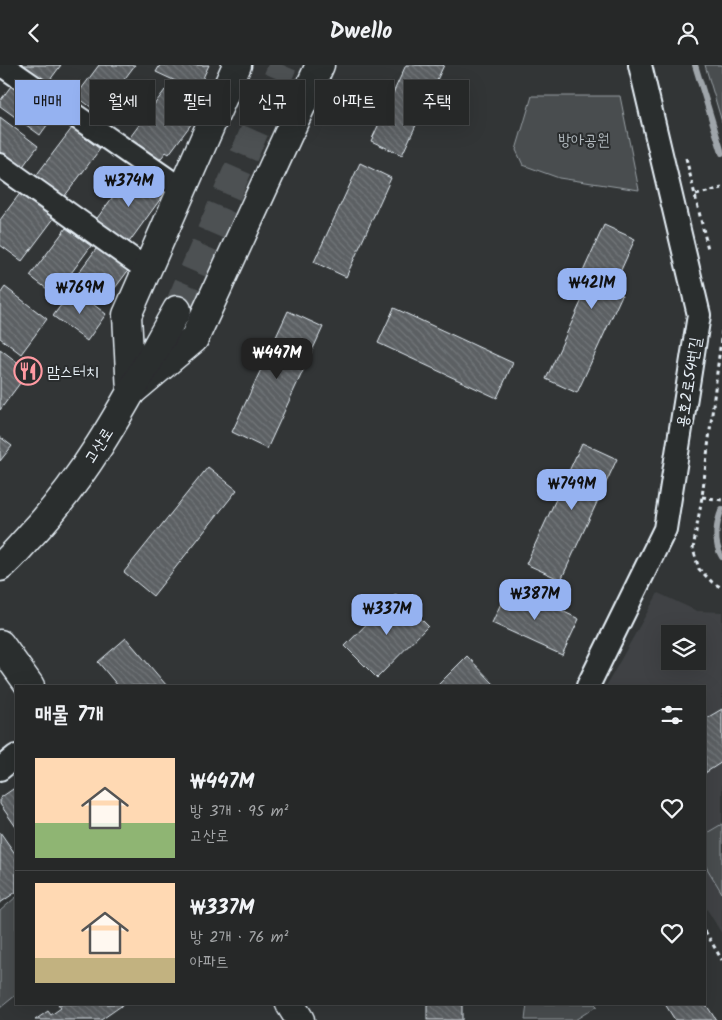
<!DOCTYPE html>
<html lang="ko">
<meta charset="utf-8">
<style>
body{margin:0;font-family:Kalam,"Poor Story",sans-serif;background:#323434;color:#f1f3f6;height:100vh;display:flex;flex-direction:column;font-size:19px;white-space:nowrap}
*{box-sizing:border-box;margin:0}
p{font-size:16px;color:#a4a6a8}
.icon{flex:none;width:28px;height:28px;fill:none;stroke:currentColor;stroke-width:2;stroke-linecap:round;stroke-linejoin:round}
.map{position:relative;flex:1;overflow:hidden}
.side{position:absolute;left:15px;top:620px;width:691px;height:320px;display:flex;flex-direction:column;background:#262828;border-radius:0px;box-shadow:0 5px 20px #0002,0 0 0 1px #424445}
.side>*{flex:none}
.guide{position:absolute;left:15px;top:15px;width:692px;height:45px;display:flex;gap:10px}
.fabs{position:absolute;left:661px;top:560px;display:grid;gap:10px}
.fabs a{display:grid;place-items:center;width:45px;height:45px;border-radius:0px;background:#262828;box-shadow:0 5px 20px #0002,0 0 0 1px #424445;font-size:25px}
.price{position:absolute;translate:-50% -42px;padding:0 11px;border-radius:10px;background:#95b2f1;color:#111;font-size:16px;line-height:32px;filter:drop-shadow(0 1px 2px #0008)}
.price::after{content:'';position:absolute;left:50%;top:30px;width:15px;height:11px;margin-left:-8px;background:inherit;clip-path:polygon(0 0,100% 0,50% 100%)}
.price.on{background:#222;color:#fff}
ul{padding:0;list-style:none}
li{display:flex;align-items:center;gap:15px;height:125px;padding:0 20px}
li+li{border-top:1px solid #424445}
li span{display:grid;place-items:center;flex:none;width:140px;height:100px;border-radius:0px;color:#555}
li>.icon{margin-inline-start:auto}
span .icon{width:60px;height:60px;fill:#fffc;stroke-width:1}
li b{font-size:21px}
h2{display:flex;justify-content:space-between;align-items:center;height:60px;padding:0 20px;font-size:21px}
.pill{padding:0 18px;border-radius:0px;background:#262828;box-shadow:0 5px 20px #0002,0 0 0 1px #424445;font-size:18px;line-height:45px}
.pill.on{background:#95b2f1;color:#111}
header{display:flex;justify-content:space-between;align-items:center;height:65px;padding:0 20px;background:#262828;font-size:22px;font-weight:700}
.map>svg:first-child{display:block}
.built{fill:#3f4244;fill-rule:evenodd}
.green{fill:#494d4f;stroke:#989fa4}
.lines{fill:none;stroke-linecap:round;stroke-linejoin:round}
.stream{stroke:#9fa5aa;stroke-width:6}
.building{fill:url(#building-back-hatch);stroke:#e8f1f8}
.secondary-tunnel{stroke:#4d5153;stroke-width:28;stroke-dasharray:28 14;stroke-linecap:butt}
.street-casing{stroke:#e8f1f8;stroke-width:26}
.secondary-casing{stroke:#e8f1f8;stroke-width:31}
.path{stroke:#e8f1f8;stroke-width:3;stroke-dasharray:4 4;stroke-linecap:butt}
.street{stroke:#2a2d2e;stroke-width:22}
.secondary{stroke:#2a2d2e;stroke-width:28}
.labels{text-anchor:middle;stroke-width:4;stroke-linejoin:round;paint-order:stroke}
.park-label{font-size:16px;fill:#b0b8bd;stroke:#2a2d2e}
.poi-label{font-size:16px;fill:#e8f1f8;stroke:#2a2d2e;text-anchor:start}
.street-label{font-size:16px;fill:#e8f1f8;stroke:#2a2d2e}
</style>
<header><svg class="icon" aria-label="back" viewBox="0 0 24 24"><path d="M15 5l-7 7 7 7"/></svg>Dwello<svg class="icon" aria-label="person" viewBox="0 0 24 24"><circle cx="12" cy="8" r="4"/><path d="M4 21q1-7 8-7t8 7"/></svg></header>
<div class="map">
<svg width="722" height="955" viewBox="0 0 722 955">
<defs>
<pattern id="building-back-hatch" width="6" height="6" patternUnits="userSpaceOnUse" patternTransform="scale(1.25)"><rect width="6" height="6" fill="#5c6063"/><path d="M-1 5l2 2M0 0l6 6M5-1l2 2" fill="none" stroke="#73777a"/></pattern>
</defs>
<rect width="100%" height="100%" fill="#323536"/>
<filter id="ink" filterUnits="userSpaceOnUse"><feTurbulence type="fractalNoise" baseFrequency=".02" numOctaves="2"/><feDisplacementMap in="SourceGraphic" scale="10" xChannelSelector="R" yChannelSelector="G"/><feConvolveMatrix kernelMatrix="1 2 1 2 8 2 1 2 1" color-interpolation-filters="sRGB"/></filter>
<g filter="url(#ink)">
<!-- built -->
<path class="built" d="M658,528L697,546L722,547V869L705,841V621H606ZM670,569H698V596H670Z"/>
<!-- green -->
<g class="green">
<polygon points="705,0 722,0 722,57"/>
<polygon points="532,31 620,31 639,125 559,113 523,100 516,85"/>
<polygon points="722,759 722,828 705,800 705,769"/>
<polygon points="16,832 16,930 0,943 0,846"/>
<polygon points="527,939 595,939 597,941 575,955 525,955"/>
</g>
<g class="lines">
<!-- stream -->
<g class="stream">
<polyline points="695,0 722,88"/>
<path d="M722,444C716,458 713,478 722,492"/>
</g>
</g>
<!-- building -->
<g class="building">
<polygon points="22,0 61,0 47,19"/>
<polygon points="99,0 135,0 99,48 76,31"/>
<polygon points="160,0 209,0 197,26 156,7"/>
<polygon points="406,0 444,0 402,90 371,76"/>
<polygon points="11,21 53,52 40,70 0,41 0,36"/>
<polygon points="165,25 196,47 189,56 192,58 169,89 166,87 158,97 128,75"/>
<polygon points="0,52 38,81 21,104 0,88"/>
<polygon points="72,63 100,84 64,132 35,112"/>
<polygon points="360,98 391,113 346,212 314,197"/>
<polygon points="132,106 164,129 127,180 95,156"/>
<polygon points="21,127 55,152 22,196 0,180 0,155"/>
<polygon points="604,160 635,174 612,225 622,230 577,328 546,314 591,215 581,211"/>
<polygon points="66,163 91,181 55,230 30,211"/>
<polygon points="99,180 130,203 115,223 96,226 76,211"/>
<polygon points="5,222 47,254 21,289 0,273 0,229"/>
<polygon points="73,224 106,249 87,276 53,251"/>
<polygon points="394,243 513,298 497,333 378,278"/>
<polygon points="288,246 323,262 267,384 232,367"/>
<polygon points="0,284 29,306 0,345"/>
<polygon points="0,372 12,381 0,396"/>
<polygon points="582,378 617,394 561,515 526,499"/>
<polygon points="208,402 237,425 153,531 124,507"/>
<polygon points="509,521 579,554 562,590 492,558"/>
<polygon points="396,529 428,561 377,613 345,581"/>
<polygon points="126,573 167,621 118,621 98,597"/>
<polygon points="467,591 494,619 491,621 437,621"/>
<polygon points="722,644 722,697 705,708 705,654"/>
<polygon points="16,722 16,762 0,739 0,733"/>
<polygon points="0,767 16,790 16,827 0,838"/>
<polygon points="705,938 716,955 675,955 665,939"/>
<polygon points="58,939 124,939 101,955 35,955 48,946 51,950 61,943"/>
<rect x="427" y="939" width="35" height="16"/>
</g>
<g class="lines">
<!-- secondary-tunnel -->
<polyline class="secondary-tunnel" points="177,245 283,0"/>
<!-- street casing -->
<g class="street-casing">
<g id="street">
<polyline points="2,0 181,124"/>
<polyline points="0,100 146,204"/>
<polyline points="588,621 665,464 699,250 640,0"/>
<polyline points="0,704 16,691"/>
</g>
</g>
<!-- secondary casing -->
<g class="secondary-casing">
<g id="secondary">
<polyline points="131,327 194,274 320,0"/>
<polyline points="131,327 127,250 237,0"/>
<path d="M0,502C11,493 20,482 29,472C92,406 133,323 177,245"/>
<polyline points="0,579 30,621"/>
<polyline points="290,939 300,955"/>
</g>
</g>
<!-- path -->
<g class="path">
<polyline points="686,93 708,184"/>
<polyline points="696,130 722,123"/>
<polyline points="722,266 702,432 693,484 699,504 712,517 722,523"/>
<polyline points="702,432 722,435"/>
<polyline points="705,866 722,895"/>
</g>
<!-- street -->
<use href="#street" class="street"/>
<!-- secondary -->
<use href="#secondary" class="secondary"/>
</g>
</g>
<!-- icons -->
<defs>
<g id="restaurant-ring" transform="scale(1.4375)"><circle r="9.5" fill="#2a2d2e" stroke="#ff9aa2" stroke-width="1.5"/><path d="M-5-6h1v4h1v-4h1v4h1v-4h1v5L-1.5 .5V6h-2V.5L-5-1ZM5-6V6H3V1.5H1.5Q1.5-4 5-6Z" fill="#ff9aa2"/></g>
</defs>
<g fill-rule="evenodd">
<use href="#restaurant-ring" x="28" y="306"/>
</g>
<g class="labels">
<!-- park labels -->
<g class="park-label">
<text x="584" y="80">방아공원</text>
</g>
<!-- poi labels -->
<g class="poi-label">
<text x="47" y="312">맘스터치</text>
</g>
<!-- street labels -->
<g class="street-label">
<text transform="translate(688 317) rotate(-81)" y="6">용호2로54번길</text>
<text transform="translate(98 380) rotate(-58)" y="6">고산로</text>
</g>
</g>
</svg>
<div class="fabs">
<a><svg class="icon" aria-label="layers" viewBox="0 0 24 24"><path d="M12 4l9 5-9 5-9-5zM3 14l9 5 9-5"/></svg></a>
</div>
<b class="price" style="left:129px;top:143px">₩374M</b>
<b class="price" style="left:592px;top:245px">₩421M</b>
<b class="price" style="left:80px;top:250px">₩769M</b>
<b class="price on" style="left:277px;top:315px">₩447M</b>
<b class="price" style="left:572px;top:446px">₩749M</b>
<b class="price" style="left:535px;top:556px">₩387M</b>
<b class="price" style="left:387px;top:571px">₩337M</b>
<div class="guide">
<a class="pill on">매매</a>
<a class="pill">월세</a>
<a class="pill">필터</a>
<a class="pill">신규</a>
<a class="pill">아파트</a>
<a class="pill">주택</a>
</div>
<section class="side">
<h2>매물 7개<svg class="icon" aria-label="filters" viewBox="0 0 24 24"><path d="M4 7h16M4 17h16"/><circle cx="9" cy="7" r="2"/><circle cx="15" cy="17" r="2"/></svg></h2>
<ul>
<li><span style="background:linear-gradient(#ffd9b3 65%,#8fb573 0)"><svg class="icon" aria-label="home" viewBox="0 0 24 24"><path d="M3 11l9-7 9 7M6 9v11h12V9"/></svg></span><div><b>₩447M</b><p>방 3개 · 95 m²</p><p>고산로</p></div><svg class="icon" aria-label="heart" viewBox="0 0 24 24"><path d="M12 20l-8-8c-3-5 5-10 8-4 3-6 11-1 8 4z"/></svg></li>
<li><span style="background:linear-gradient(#ffd9b3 75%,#c2b280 0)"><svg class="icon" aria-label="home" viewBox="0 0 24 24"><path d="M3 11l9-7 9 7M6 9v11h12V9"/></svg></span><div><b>₩337M</b><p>방 2개 · 76 m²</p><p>아파트</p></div><svg class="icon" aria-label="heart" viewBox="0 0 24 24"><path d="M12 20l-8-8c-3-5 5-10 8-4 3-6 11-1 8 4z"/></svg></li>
</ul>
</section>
</div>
